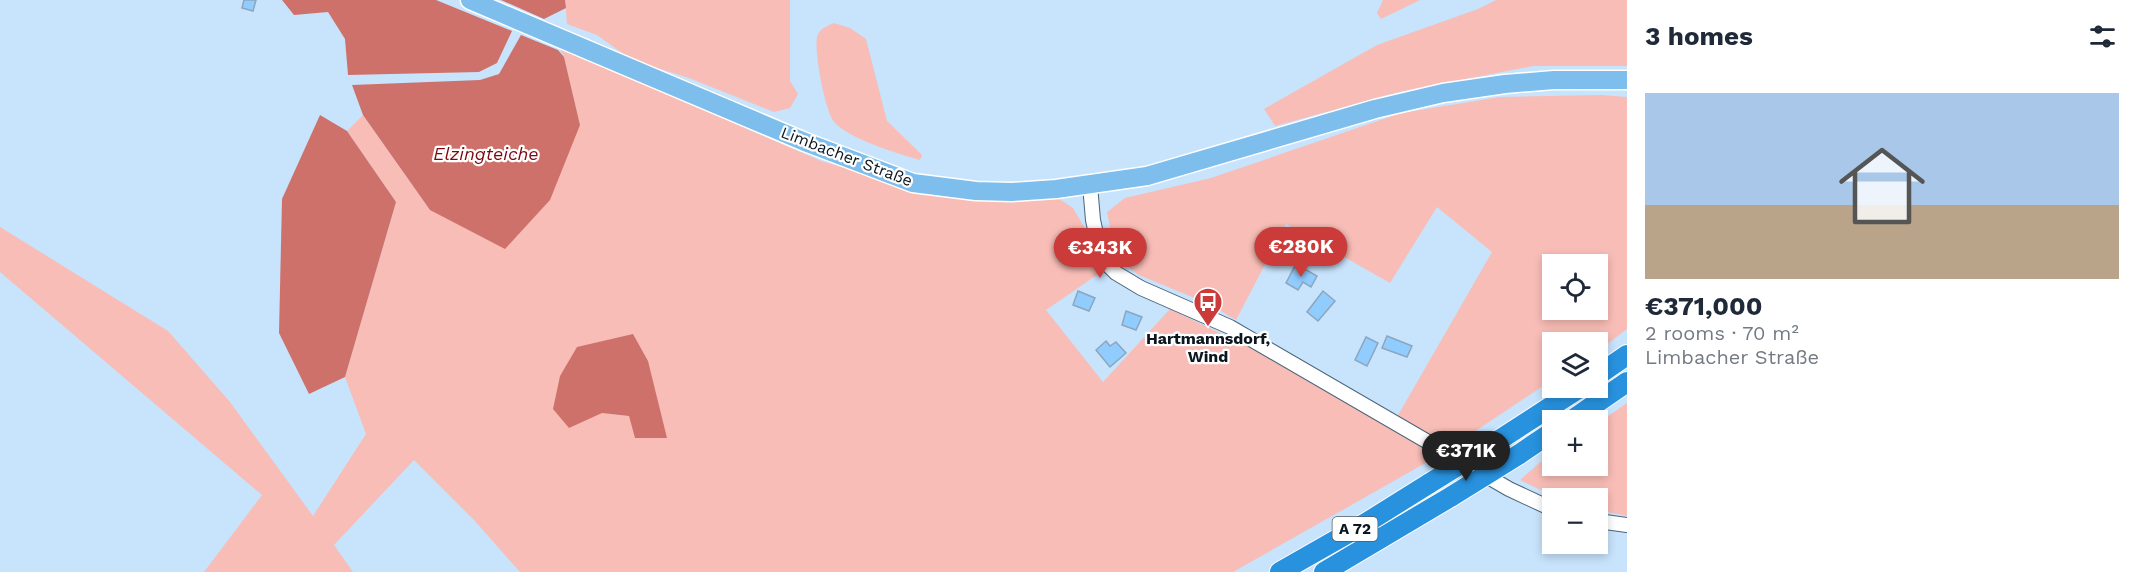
<!DOCTYPE html>
<meta charset="utf-8">
<style>
body{margin:0;font-family:"Work Sans",sans-serif;background:#f2f2f3;color:#1f2937;height:100vh;display:flex;flex-direction:column;font-size:22px;white-space:nowrap}
*{box-sizing:border-box;margin:0}
p{font-size:20px;color:#747a83}
.icon{flex:none;width:33px;height:33px;fill:none;stroke:currentColor;stroke-width:2;stroke-linecap:round;stroke-linejoin:round}
.map{position:relative;flex:1;overflow:hidden}
.details{display:flex;flex-direction:column;background:#fff;width:510px}
.details>*{flex:none}
.tools{position:absolute;left:1542px;top:254px;display:grid;gap:12px}
.tools a{display:grid;place-items:center;width:66px;height:66px;border-radius:0px;background:#fff;box-shadow:0 3px 9px #0003;font-size:30px}
.price{position:absolute;translate:-50% -51px;padding:0 14px;border-radius:21px;background:#ca3b39;color:#fff;font-size:20px;line-height:39px;filter:drop-shadow(0 2px 3px #0008)}
.price::after{content:'';position:absolute;left:50%;top:36px;width:18px;height:14px;margin-left:-9px;background:inherit;clip-path:polygon(0 0,100% 0,50% 100%)}
.price.current{background:#222;color:#fff}
ul{padding:0;list-style:none}
li{display:grid;align-content:center;gap:12px;height:318px;padding:0 18px}
li span{display:grid;place-items:center;height:186px;border-radius:0px;color:#555}
li>.icon{margin-inline-start:auto}
span .icon{width:108px;height:108px;fill:#fffc;stroke-width:1}
li b{font-size:26px}
h2{display:flex;justify-content:space-between;align-items:center;height:72px;padding:0 18px;font-size:26px}
main{display:flex;flex:1;min-height:0}
.map>svg:first-child{display:block}
.green{fill:#f8bdb6;fill-rule:evenodd}
.water{fill:#ce716a}
.building{fill:#91ccff;stroke:#8ca6bd;stroke-width:1.5}
.lines{fill:none;stroke-linecap:round;stroke-linejoin:round}
.minor-casing{stroke:#4c657a;stroke-width:16}
.major-casing{stroke:#fff;stroke-width:21}
.highway-casing{stroke:#fff;stroke-width:22}
.minor{stroke:#fff;stroke-width:14}
.major{stroke:#7ebeec;stroke-width:18}
.highway{stroke:#2892df;stroke-width:20}
.highway-bridge-casing{stroke:#fff;stroke-width:22;stroke-linecap:butt}
.highway-bridge{stroke:#2892df;stroke-width:20}
.labels{text-anchor:middle;stroke-width:4.5;stroke-linejoin:round;paint-order:stroke}
.shield{fill:#fff;stroke:#555c62;stroke-width:1.5}
.shield-label{font-size:15px;font-weight:bold;fill:#0c161f}
.street-label{font-size:16px;fill:#0c161f;stroke:#fff}
.poi-label{font-size:16px;font-weight:bold;fill:#0c161f;stroke:#fff}
.water-label{font-size:18px;font-style:italic;fill:#7d0710;stroke:#fff}
</style>
<main>
<div class="map">
<svg width="1627" height="572" viewBox="0 0 1627 572">
<rect width="100%" height="100%" fill="#c8e3fc"/>
<!-- green -->
<g class="green">
<polygon points="565,0 790,0 790,81 798,94 790,108 774,112 689,78 632,60 597,35 567,24"/>
<polygon points="1383,0 1420,0 1381,19 1377,13"/>
<polygon points="1496,0 1627,0 1627,66 1533,66 1399,92 1275,126 1264,109 1377,45 1478,9"/>
<path d="M834,23L850,28L866,39L887,121L922,155L920,160C899,154 850,139 835,123C825,113 814,51 817,37C819,29 827,26 834,23Z"/>
<path d="M559,47L821,161L913,188L969,200L1058,198L1073,208L1086,230L1090,253L1089,264L1104,270L1046,310L1103,382L1170,309L1265,355L1438,456L1233,572H520L475,521L414,460L334,545L353,572H204L262,495L0,272V227L168,331L230,402L313,516L366,434L345,377L396,202L347,131L363,115L430,210L580,125L564,57ZM648,361L629,416L602,413Z"/>
<path d="M1601,95L1627,97V329L1598,351V342H1552V380L1453,446L1397,417L1492,252L1437,207L1390,283L1286,224L1236,320L1209,304L1139,275L1124,264L1114,248L1107,212L1125,198L1211,178L1401,113L1500,97ZM1552,264H1598V309H1552Z"/>
<polygon points="1627,403 1627,516 1598,510 1598,498 1558,498 1520,480 1552,452 1552,465 1598,465 1598,423"/>
</g>
<!-- water -->
<g class="water">
<polygon points="282,0 436,0 512,31 497,63 479,72 348,75 345,39 328,12 294,15"/>
<polygon points="501,0 565,0 566,8 544,19"/>
<polygon points="521,35 558,50 564,57 580,125 550,200 505,249 430,210 363,115 352,85 480,80 499,74"/>
<polygon points="320,115 347,131 396,202 345,377 309,394 279,333 282,199"/>
<polygon points="633,334 648,361 667,438 635,438 629,416 602,413 569,428 553,409 560,376 577,347"/>
</g>
<!-- building -->
<g class="building">
<polygon points="244,0 256,0 253,11 242,8"/>
<polygon points="1296,264 1317,276 1311,287 1303,282 1298,290 1286,283"/>
<polygon points="1078,291 1095,298 1089,311 1073,305"/>
<polygon points="1323,291 1335,301 1318,321 1307,312"/>
<polygon points="1126,311 1142,317 1136,330 1122,325"/>
<polygon points="1387,336 1412,346 1407,357 1382,348"/>
<polygon points="1366,337 1378,343 1367,366 1355,360"/>
<polygon points="1106,341 1110,346 1116,342 1126,353 1110,367 1096,350"/>
</g>
<g class="lines">
<!-- minor casing -->
<g class="minor-casing">
<g id="minor">
<polyline points="1090,185 1093,220 1100,252 1108,265 1116,273 1141,288 1230,327 1509,489 1552,509"/>
<polyline points="1598,521 1627,525"/>
</g>
</g>
<!-- major casing -->
<g class="major-casing">
<polyline id="major" points="470,0 805,142 913,183 976,191 1012,192 1056,189 1147,176 1375,109 1443,93 1505,84 1554,80 1627,80"/>
</g>
<!-- highway casing -->
<g class="highway-casing">
<g id="highway">
<polyline points="1598,375 1627,355"/>
<polyline points="1572,420 1627,382"/>
<polyline points="1493,444 1581,387"/>
<polyline points="1518,455 1552,432"/>
<polyline points="1280,572 1366,523 1430,483"/>
<polyline points="1324,572 1452,496"/>
</g>
</g>
<!-- minor -->
<use href="#minor" class="minor"/>
<!-- major -->
<use href="#major" class="major"/>
<!-- highway -->
<use href="#highway" class="highway"/>
<!-- highway-bridge casing -->
<g class="highway-bridge-casing">
<g id="highway-bridge">
<polyline points="1430,483 1493,444"/>
<polyline points="1452,496 1518,455"/>
</g>
</g>
<!-- highway-bridge -->
<use href="#highway-bridge" class="highway-bridge"/>
</g>
<!-- icons -->
<defs>
<g id="bus-pin" transform="scale(1.5)"><path d="M0 17L-7.5 6A9.5 9.5 0 1 1 7.5 6Z" fill="#ca3b39" stroke="#fff"/><path d="M-5-6H5V4H4V6H2V4H-2V6H-4V4H-5ZM-3.5-4V0h7V-4ZM-3.5 1.2v1.5H-2V1.2ZM2 1.2v1.5H3.5V1.2Z" fill="#fff"/></g>
</defs>
<g fill-rule="evenodd">
<use href="#bus-pin" x="1208" y="302"/>
</g>
<g class="labels">
<!-- shield labels -->
<rect class="shield" x="1332.5" y="517" width="45" height="24" rx="4.5"/>
<g class="shield-label">
<text x="1355" y="534">A 72</text>
</g>
<!-- street labels -->
<g class="street-label">
<text transform="translate(847 156) rotate(21)" y="6">Limbacher Straße</text>
</g>
<!-- poi labels -->
<g class="poi-label">
<text x="1208" y="344">Hartmannsdorf,<tspan x="1208" dy="18">Wind</tspan></text>
</g>
<!-- water labels -->
<g class="water-label">
<text x="486" y="160">Elzingteiche</text>
</g>
</g>
</svg>
<div class="tools">
<a><svg class="icon" aria-label="locate" viewBox="0 0 24 24"><circle cx="12" cy="12" r="6"/><path d="M12 2v4M12 18v4M2 12h4M18 12h4"/></svg></a>
<a><svg class="icon" aria-label="layers" viewBox="0 0 24 24"><path d="M12 4l9 5-9 5-9-5zM3 14l9 5 9-5"/></svg></a>
<a>+</a>
<a>−</a>
</div>
<b class="price" style="left:1301px;top:278px">€280K</b>
<b class="price" style="left:1100px;top:279px">€343K</b>
<b class="price current" style="left:1466px;top:482px">€371K</b>
</div>
<section class="details">
<h2>3 homes<svg class="icon" aria-label="filters" viewBox="0 0 24 24"><path d="M4 7h16M4 17h16"/><circle cx="9" cy="7" r="2"/><circle cx="15" cy="17" r="2"/></svg></h2>
<ul>
<li><span style="background:linear-gradient(#a9c7e8 60%,#b9a48a 0)"><svg class="icon" aria-label="home" viewBox="0 0 24 24"><path d="M3 11l9-7 9 7M6 9v11h12V9"/></svg></span><div><b>€371,000</b><p>2 rooms · 70 m²</p><p>Limbacher Straße</p></div></li>
</ul>
</section>
</main>
